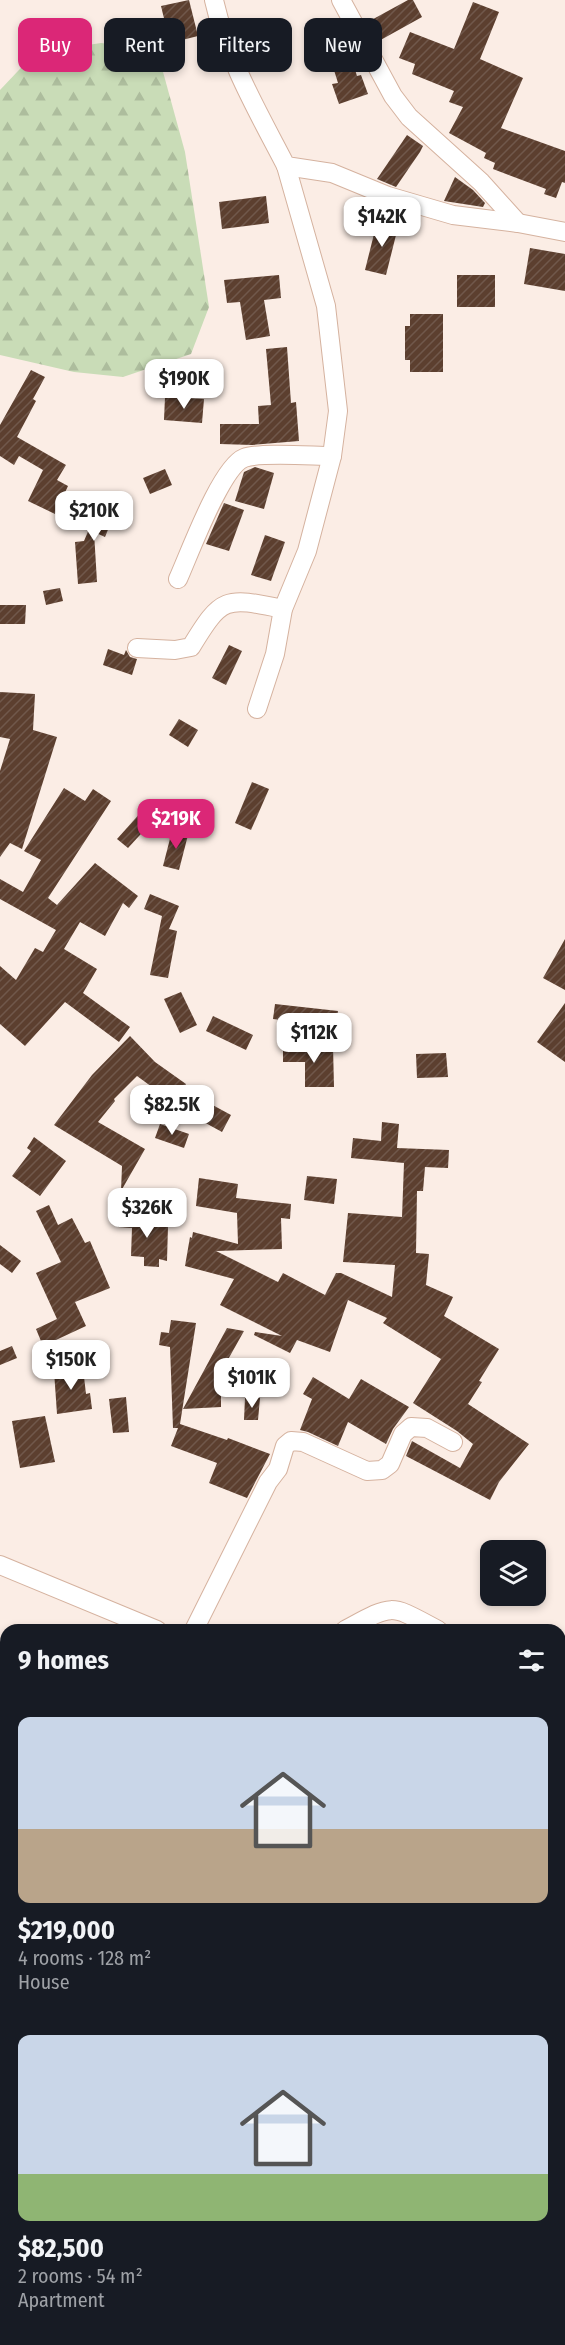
<!DOCTYPE html>
<meta charset="utf-8">
<style>
body{margin:0;font-family:"Fira Sans Condensed",sans-serif;background:#242831;color:#f1f3f6;height:100vh;display:flex;flex-direction:column;font-size:22px;white-space:nowrap}
*{box-sizing:border-box;margin:0}
p{font-size:20px;color:#9ea1a6}
.icon{flex:none;width:33px;height:33px;fill:none;stroke:currentColor;stroke-width:2;stroke-linecap:round;stroke-linejoin:round}
.map{position:relative;flex:1;overflow:hidden}
.side{position:absolute;left:0px;top:1624px;width:566px;height:722px;display:flex;flex-direction:column;background:#171b24;border-radius:18px 18px 0 0;box-shadow:0 3px 9px #0003}
.side>*{flex:none}
.top-card{position:absolute;left:18px;top:18px;width:530px;height:54px;display:flex;gap:12px}
.fabs{position:absolute;left:480px;top:1540px;display:grid;gap:12px}
.fabs a{display:grid;place-items:center;width:66px;height:66px;border-radius:12px;background:#171b24;box-shadow:0 3px 9px #0003;font-size:30px}
.price{position:absolute;translate:-50% -51px;padding:0 14px;border-radius:12px;background:#fff;color:#222;font-size:20px;line-height:39px;filter:drop-shadow(0 2px 3px #0008)}
.price::after{content:'';position:absolute;left:50%;top:36px;width:18px;height:14px;margin-left:-9px;background:inherit;clip-path:polygon(0 0,100% 0,50% 100%)}
.price.on{background:#db2777;color:#fff}
ul{padding:0;list-style:none}
li{display:grid;align-content:center;gap:12px;height:318px;padding:0 18px}
li span{display:grid;place-items:center;height:186px;border-radius:12px;color:#555}
li>.icon{margin-inline-start:auto}
span .icon{width:108px;height:108px;fill:#fffc;stroke-width:1}
li b{font-size:26px}
h2{display:flex;justify-content:space-between;align-items:center;height:72px;padding:0 18px;font-size:26px}
.tag{padding:0 21px;border-radius:12px;background:#171b24;box-shadow:0 3px 9px #0003;font-size:21px;line-height:54px}
.tag.on{background:#db2777;color:#fff}
.map>svg:first-child{display:block}
.forest{fill:url(#forest-firs)}
.building{fill:url(#building-hatch)}
.lines{fill:none;stroke-linecap:round;stroke-linejoin:round}
.street-casing{stroke:#d5b29f;stroke-width:20}
.street{stroke:#fff;stroke-width:18}
</style>
<div class="map">
<svg width="565" height="2345" viewBox="0 0 565 2345">
<defs>
<pattern id="forest-firs" width="22" height="20" patternUnits="userSpaceOnUse" patternTransform="scale(1.5)"><rect width="22" height="20" fill="#c9dcb7"/><path d="M5 1l3.5 6h-7zM16 11l3.5 6h-7z" fill="#adbd9d"/></pattern>
<pattern id="building-hatch" width="6" height="6" patternUnits="userSpaceOnUse" patternTransform="scale(1.5)"><rect width="6" height="6" fill="#5c3f2f"/><path d="M-1 1l2-2M0 6l6-6M5 7l2-2" fill="none" stroke="#70584b"/></pattern>
</defs>
<rect width="100%" height="100%" fill="#fbede5"/>
<!-- forest -->
<polygon class="forest" points="101,43 157,50 185,152 209,307 191,354 123,377 74,372 0,355 0,90 35,53"/>
<!-- building -->
<g class="building">
<polygon points="189,0 198,36 170,43 161,6"/>
<polygon points="408,0 413,0 422,17 377,42 366,23"/>
<polygon points="473,2 499,12 480,59 523,78 501,128 565,151 565,183 562,182 556,198 544,194 546,189 493,169 495,163 484,158 486,153 449,133 463,107 449,102 454,91 412,74 415,64 399,58 410,32 454,49"/>
<polygon points="344,35 357,76 361,75 368,94 339,104 332,84 338,83 325,41"/>
<polygon points="407,135 423,146 420,152 396,187 377,179"/>
<polygon points="455,177 473,190 485,203 483,207 444,201"/>
<polygon points="266,196 269,223 222,229 219,202"/>
<polygon points="377,222 398,227 386,275 365,270"/>
<polygon points="530,248 565,254 565,291 524,284"/>
<polygon points="279,275 281,298 264,300 270,336 246,340 240,302 227,303 224,280"/>
<rect x="457" y="275" width="38" height="32"/>
<polygon points="410,314 443,314 443,372 410,372 410,360 405,360 405,326 410,326"/>
<polygon points="287,347 291,403 296,402 299,441 252,445 220,444 220,424 259,424 258,406 271,405 266,349"/>
<polygon points="31,370 45,377 33,399 36,401 17,437 66,465 57,480 68,486 55,514 28,501 43,470 19,456 14,465 0,456 0,425"/>
<polygon points="165,397 204,399 202,423 164,420"/>
<polygon points="255,467 274,473 264,509 235,501 244,472"/>
<polygon points="165,469 172,485 150,494 143,478"/>
<polygon points="103,496 119,503 105,537 94,532 97,582 78,584 75,542 84,541"/>
<polygon points="224,503 244,510 229,551 206,544"/>
<polygon points="265,535 285,542 271,581 251,575"/>
<polygon points="60,588 63,601 46,605 43,591"/>
<polygon points="0,605 26,605 25,624 0,624"/>
<polygon points="229,645 242,651 226,685 212,678"/>
<polygon points="108,649 124,655 126,650 130,657 137,659 132,675 103,665"/>
<polygon points="0,692 35,694 33,730 57,737 22,849 10,843 0,857 0,771 10,739 0,737"/>
<polygon points="179,719 198,730 188,747 169,735"/>
<polygon points="252,782 269,789 251,830 235,823"/>
<polygon points="64,788 85,801 93,789 111,801 48,898 57,905 95,863 138,896 129,908 123,903 105,936 80,922 64,949 97,969 83,993 130,1027 119,1042 65,1002 25,1046 0,1024 0,966 16,980 35,948 43,952 56,930 0,899 0,879 23,892 41,860 24,851"/>
<polygon points="151,801 162,811 128,848 117,839"/>
<polygon points="172,831 188,835 179,870 163,866"/>
<polygon points="150,894 179,906 169,929 177,931 168,978 150,975 162,916 144,909"/>
<polygon points="565,939 565,990 543,978"/>
<polygon points="181,992 197,1025 180,1033 164,999"/>
<polygon points="565,1003 565,1062 537,1042"/>
<polygon points="275,1004 338,1011 336,1027 273,1019"/>
<polygon points="213,1016 253,1035 246,1050 206,1031"/>
<polygon points="130,1036 155,1062 186,1084 183,1089 231,1115 222,1132 189,1114 137,1076 114,1099 115,1101 98,1122 145,1149 121,1191 122,1166 54,1125 92,1075"/>
<polygon points="333,1046 334,1087 305,1087 305,1062 283,1062 283,1047"/>
<polygon points="446,1053 448,1077 417,1078 416,1054"/>
<polygon points="382,1122 399,1124 397,1148 449,1150 448,1168 425,1167 423,1191 417,1191 416,1253 429,1254 426,1285 453,1297 444,1316 499,1349 479,1381 482,1382 468,1404 529,1444 499,1482 490,1500 406,1456 412,1441 460,1468 473,1444 457,1431 413,1403 441,1359 383,1323 387,1318 348,1300 330,1352 297,1340 290,1353 254,1335 255,1332 282,1336 220,1305 234,1279 185,1266 190,1237 192,1238 193,1232 238,1244 237,1213 196,1206 199,1178 238,1184 236,1198 291,1204 290,1219 281,1218 282,1249 216,1251 278,1282 283,1273 325,1295 336,1273 341,1273 392,1297 395,1265 343,1262 348,1213 402,1217 404,1163 351,1158 353,1138 381,1141"/>
<polygon points="160,1124 189,1134 184,1148 155,1138"/>
<polygon points="34,1137 66,1161 40,1196 12,1176 31,1151 27,1148"/>
<polygon points="307,1176 337,1179 334,1204 304,1200"/>
<polygon points="49,1205 58,1225 72,1218 85,1243 90,1241 110,1288 75,1302 86,1326 43,1346 36,1329 57,1319 36,1273 61,1262 36,1211"/>
<polygon points="119,1213 168,1226 167,1261 159,1259 159,1267 144,1266 144,1257 131,1256 132,1228 118,1227"/>
<polygon points="0,1245 21,1261 12,1273 0,1264"/>
<polygon points="171,1320 196,1323 180,1424 227,1440 228,1438 270,1454 247,1498 209,1483 217,1463 171,1446 178,1428 173,1428 170,1347 159,1345 161,1332 169,1333"/>
<polygon points="227,1328 244,1331 221,1372 221,1407 183,1409"/>
<polygon points="12,1346 17,1358 0,1365 0,1351"/>
<polygon points="83,1368 86,1394 90,1393 92,1409 57,1414 54,1371"/>
<polygon points="313,1377 349,1399 361,1379 409,1407 393,1429 386,1444 348,1422 338,1446 308,1432 300,1430 312,1399 303,1394"/>
<polygon points="126,1397 129,1432 113,1433 109,1399"/>
<polygon points="245,1398 260,1398 258,1420 244,1420"/>
<polygon points="45,1416 55,1462 20,1468 12,1421"/>
</g>
<g class="lines">
<!-- street casing -->
<g class="street-casing">
<g id="street">
<path d="M214,0C227,59 258,112 286,166L332,173L388,196L453,215L518,223L565,232"/>
<polyline points="341,0 393,96 409,117 481,182 518,223"/>
<path d="M178,579C189,555 221,467 244,458C259,452 313,456 332,456"/>
<path d="M137,648L175,650L191,647C222,596 225,597 283,609"/>
<polyline points="257,709 275,654 283,609 307,551 332,456 338,411 326,306 286,166"/>
<polyline points="0,1565 157,1630"/>
<polyline points="194,1630 268,1482 278,1469 285,1446 291,1441 303,1442 367,1471 382,1470 390,1464 403,1434 411,1427 427,1428 453,1442"/>
<path d="M345,1630C395,1603 389,1604 438,1630"/>
<polyline points="560,1719 565,1720"/>
<polyline points="0,2270 6,2267"/>
</g>
</g>
<!-- street -->
<use href="#street" class="street"/>
</g>
</svg>
<div class="fabs">
<a><svg class="icon" aria-label="layers" viewBox="0 0 24 24"><path d="M12 4l9 5-9 5-9-5zM3 14l9 5 9-5"/></svg></a>
</div>
<b class="price" style="left:382px;top:248px">$142K</b>
<b class="price" style="left:184px;top:410px">$190K</b>
<b class="price" style="left:94px;top:542px">$210K</b>
<b class="price on" style="left:176px;top:850px">$219K</b>
<b class="price" style="left:314px;top:1064px">$112K</b>
<b class="price" style="left:172px;top:1136px">$82.5K</b>
<b class="price" style="left:147px;top:1239px">$326K</b>
<b class="price" style="left:71px;top:1391px">$150K</b>
<b class="price" style="left:252px;top:1409px">$101K</b>
<div class="top-card">
<a class="tag on">Buy</a>
<a class="tag">Rent</a>
<a class="tag">Filters</a>
<a class="tag">New</a>
</div>
<section class="side">
<h2>9 homes<svg class="icon" aria-label="filters" viewBox="0 0 24 24"><path d="M4 7h16M4 17h16"/><circle cx="9" cy="7" r="2"/><circle cx="15" cy="17" r="2"/></svg></h2>
<ul>
<li><span style="background:linear-gradient(#c9d6e8 60%,#b9a48a 0)"><svg class="icon" aria-label="home" viewBox="0 0 24 24"><path d="M3 11l9-7 9 7M6 9v11h12V9"/></svg></span><div><b>$219,000</b><p>4 rooms · 128 m²</p><p>House</p></div></li>
<li><span style="background:linear-gradient(#c9d6e8 75%,#8fb573 0)"><svg class="icon" aria-label="home" viewBox="0 0 24 24"><path d="M3 11l9-7 9 7M6 9v11h12V9"/></svg></span><div><b>$82,500</b><p>2 rooms · 54 m²</p><p>Apartment</p></div></li>
</ul>
</section>
</div>
